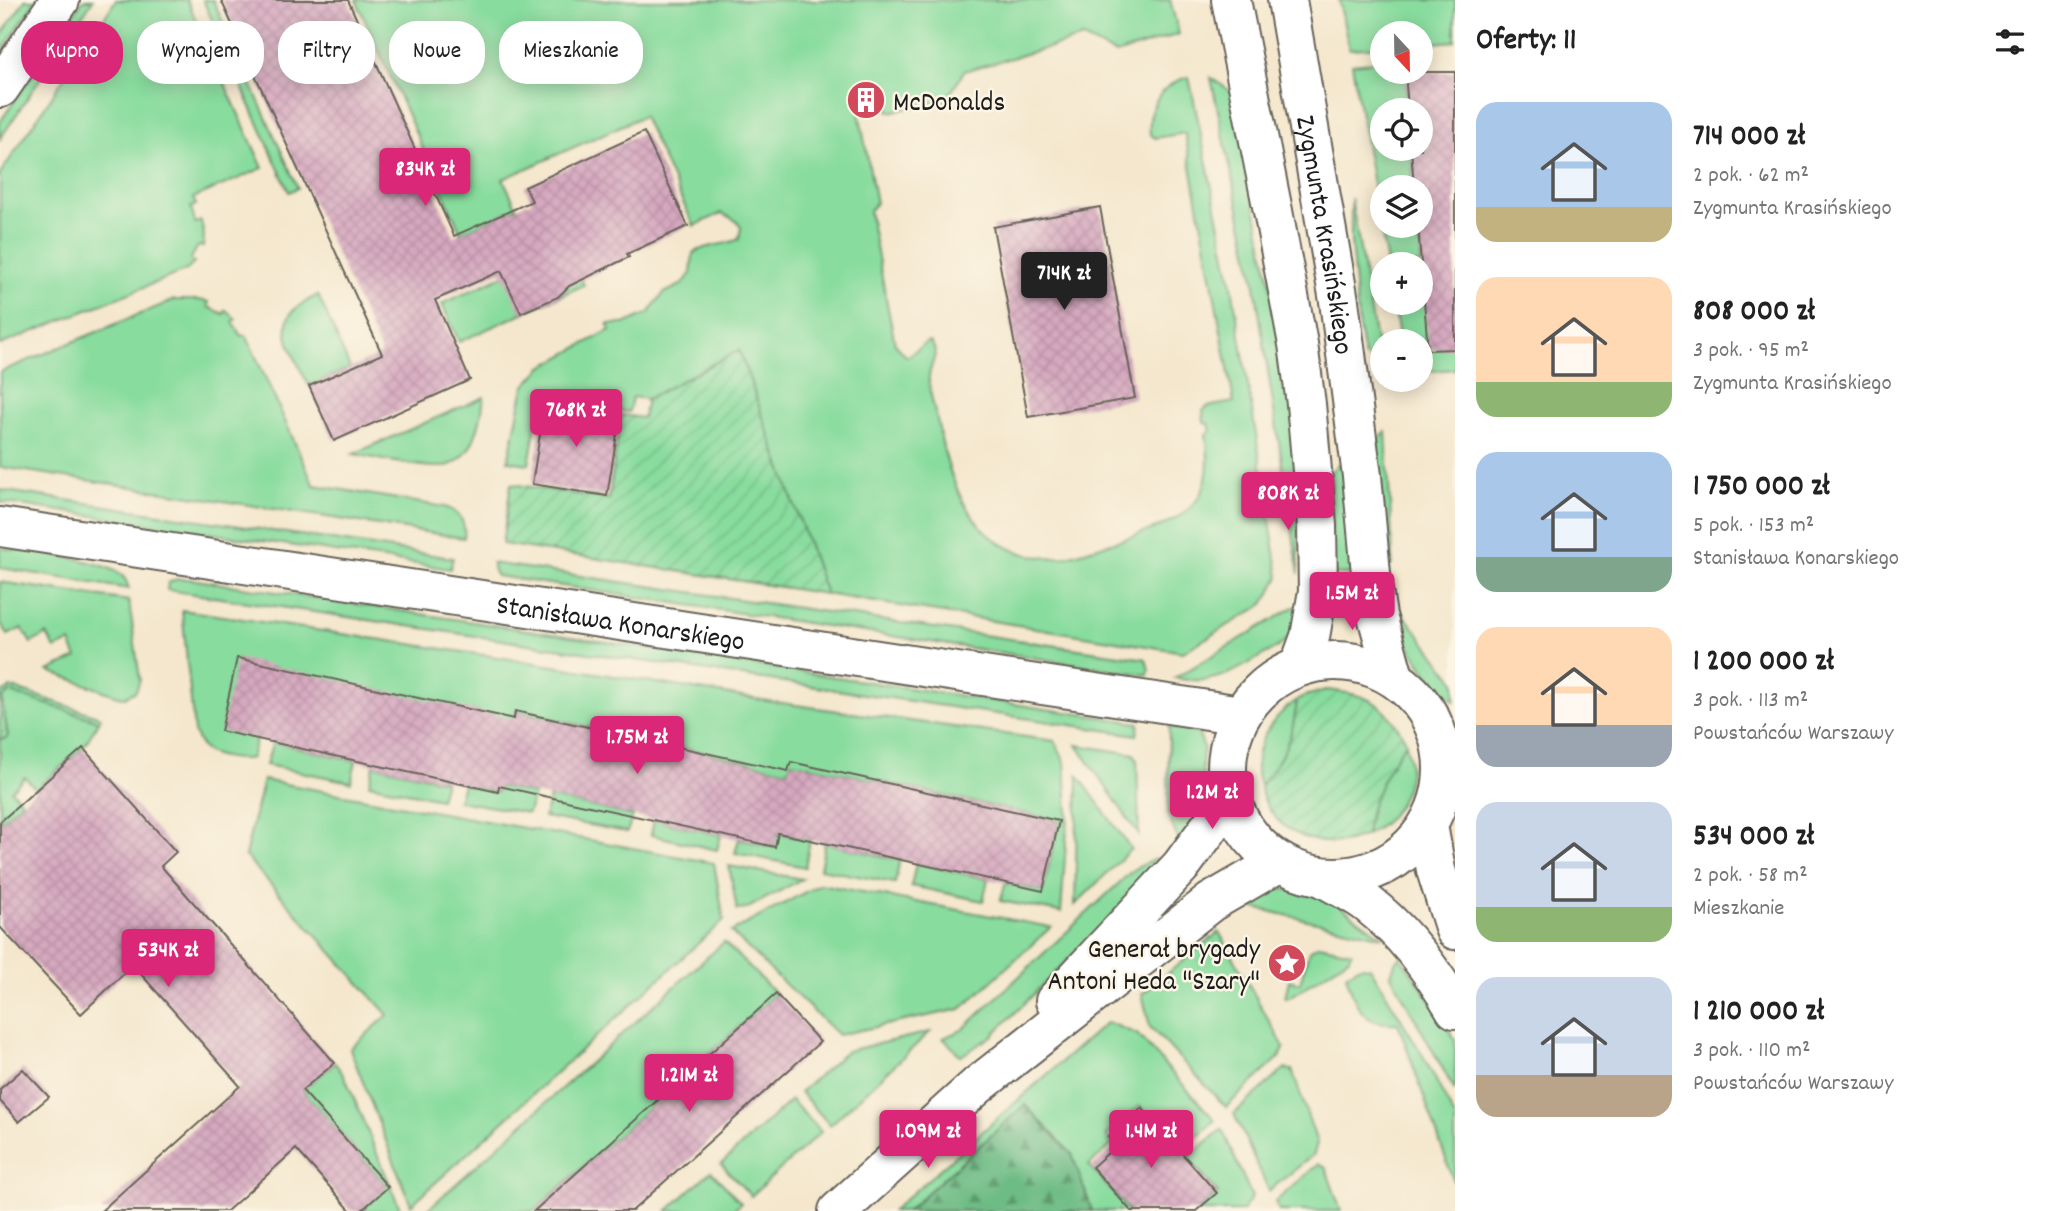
<!DOCTYPE html>
<html lang="pl">
<meta charset="utf-8">
<style>
body{margin:0;font-family:Dekko,sans-serif;background:#f2f2f2;color:#222;height:100vh;display:flex;flex-direction:column;font-size:26px;white-space:nowrap}
*{box-sizing:border-box;margin:0}
p{font-size:23px;color:#767676}
.icon{flex:none;width:38px;height:38px;fill:none;stroke:currentColor;stroke-width:2;stroke-linecap:round;stroke-linejoin:round}
.map{position:relative;flex:1;overflow:hidden}
.panel{display:flex;flex-direction:column;background:#fff;width:595px}
.panel>*{flex:none}
.top-card{position:absolute;left:21px;top:21px;width:665px;height:63px;display:flex;gap:14px}
.needle{width:46px;rotate:158deg}
.buttons{position:absolute;left:1370px;top:21px;display:grid;gap:14px}
.buttons a{display:grid;place-items:center;width:63px;height:63px;border-radius:50%;background:#fff;box-shadow:0 4px 18px #0003;font-size:35px}
.price{position:absolute;translate:-50% -60px;padding:0 16px;border-radius:7px;background:#db2777;color:#fff;font-size:23px;line-height:46px;filter:drop-shadow(0 2px 4px #0008)}
.price::after{content:'';position:absolute;left:50%;top:42px;width:21px;height:16px;margin-left:-10px;background:inherit;clip-path:polygon(0 0,100% 0,50% 100%)}
.price.active{background:#222;color:#fff}
ul{padding:0;list-style:none}
li{display:flex;align-items:center;gap:21px;height:175px;padding:0 21px}
li span{display:grid;place-items:center;flex:none;width:196px;height:140px;border-radius:21px;color:#555}
li>.icon{margin-inline-start:auto}
span .icon{width:84px;height:84px;fill:#fffc;stroke-width:1}
li b{font-size:30px}
h2{display:flex;justify-content:space-between;align-items:center;height:84px;padding:0 21px;font-size:30px}
.pill{padding:0 24px;border-radius:28px;background:#fff;box-shadow:0 4px 18px #0003;font-size:24px;line-height:63px}
.pill.active{background:#db2777;color:#fff}
main{display:flex;flex:1;min-height:0}
.map>svg:first-child{display:block}
.green{fill:#88dc9e;stroke:#527c5d;stroke-width:2}
.forest{fill:url(#forest-firs);stroke:#456c50;stroke-width:2}
.garden{fill:url(#garden-furrows);stroke:#527c5d;stroke-width:2}
.building{fill:url(#building-cross-hatch)}
.lines{fill:none;stroke-linecap:round;stroke-linejoin:round}
.minor-casing{stroke:#68635a;stroke-width:42}
.minor{stroke:#fff;stroke-width:38}
.labels{text-anchor:middle;stroke-width:5;stroke-linejoin:round;paint-order:stroke}
.poi-label{font-size:28px;fill:#1c1c1c;stroke:#fcf5e5;text-anchor:start}
.street-label{font-size:28px;fill:#1c1c1c;stroke:#fcf5e5}
</style>
<main>
<div class="map">
<svg width="1455" height="1211" viewBox="0 0 1455 1211">
<defs>
<pattern id="forest-firs" width="22" height="20" patternUnits="userSpaceOnUse" patternTransform="scale(1.75)"><rect width="22" height="20" fill="#6ebc85"/><path d="M5 1l3.5 6h-7zM16 11l3.5 6h-7z" fill="#5a986c"/></pattern>
<pattern id="garden-furrows" width="10" height="10" patternUnits="userSpaceOnUse" patternTransform="scale(1.75)"><rect width="10" height="10" fill="#88dc9e"/><path d="M-1 1l2-2M0 10L10 0M9 11l2-2" fill="none" stroke="#75bc88"/></pattern>
<pattern id="building-cross-hatch" width="8" height="8" patternUnits="userSpaceOnUse" patternTransform="scale(1.75)"><rect width="8" height="8" fill="#d6a8bf"/><path d="M0 0l8 8M0 8l8-8" fill="none" stroke="#b790a4"/></pattern>
</defs>
<rect width="100%" height="100%" fill="#fcf5e5"/>
<filter id="ink" filterUnits="userSpaceOnUse"><feTurbulence type="fractalNoise" baseFrequency=".0143" numOctaves="2"/><feDisplacementMap in="SourceGraphic" scale="14" xChannelSelector="R" yChannelSelector="G"/><feConvolveMatrix kernelMatrix="1 2 1 2 8 2 1 2 1" color-interpolation-filters="sRGB"/></filter>
<filter id="wash" filterUnits="userSpaceOnUse"><feTurbulence type="fractalNoise" baseFrequency=".00686" numOctaves="4" result="noise"/><feDisplacementMap in="SourceGraphic" scale="28" xChannelSelector="R" yChannelSelector="G"/><feGaussianBlur stdDeviation="1.57" result="paint"/><feColorMatrix in="noise" values="0 0 0 0 0 0 0 0 0 0 0 0 0 0 0 0 0 1.4 0 .05"/><feComposite in="paint" operator="in"/></filter>
<g filter="url(#wash)">
<rect width="100%" height="100%" fill="#f4e7cd"/>
<!-- green -->
<g class="green">
<polygon points="25,0 36,0 0,54 0,37"/>
<polygon points="83,0 93,0 0,139 0,122"/>
<polygon points="116,0 187,0 263,168 193,198 196,205 191,207 195,223 201,221 204,235 203,247 198,246 190,260 194,263 187,270 0,345 0,174"/>
<polygon points="203,0 213,0 298,188 289,192"/>
<path d="M356,0H1170L1179,34L1116,54L1083,38L964,71L946,101L889,112L884,85L855,90L876,203L869,211L895,344L907,357L927,342H930C941,353 930,363 929,377C928,390 935,411 938,424C951,494 981,564 1064,557C1088,550 1112,543 1136,535C1194,516 1215,497 1206,434L1211,431L1209,424L1204,423L1203,411L1207,407L1234,402L1185,133L1155,138L1150,134C1147,106 1162,83 1189,77L1231,280L1279,577L1264,604L1183,652L826,594L739,350L647,399L632,397L629,412L541,396L529,464L508,461L524,387L542,367L610,330L608,324H624L649,313L653,306L664,293L683,284L691,273L693,253C708,244 724,246 739,239L741,227L735,220L722,213L694,226L643,116L503,179L517,208L461,233Z"/>
<polygon points="1339,0 1455,0 1455,41 1421,44 1421,33 1382,33 1382,47 1349,49"/>
<polygon points="1382,61 1382,72 1405,72 1408,110 1382,110 1382,149 1411,149 1414,187 1382,187 1382,226 1418,226 1421,264 1387,264 1352,64"/>
<polygon points="1211,78 1232,92 1297,418 1299,574 1254,279"/>
<polygon points="1351,198 1381,369 1364,356 1359,328 1351,242"/>
<polygon points="568,251 584,285 459,342 442,304 550,254"/>
<polygon points="1421,267 1424,303 1455,301 1455,369 1421,372 1421,341 1400,341 1393,303 1421,303"/>
<path d="M318,295L350,368L309,386C300,366 274,330 294,310C301,304 310,299 318,295Z"/>
<path d="M174,300H199L209,302L208,307L224,314L226,310L236,319L233,322L241,336L246,335L314,485L445,507C460,512 466,522 464,538L0,467V372Z"/>
<path d="M484,397C481,422 474,458 447,466C433,471 371,457 353,454Z"/>
<polygon points="1386,432 1393,556 1392,564 1390,567 1377,451 1380,437"/>
<polygon points="1338,464 1344,469 1354,573 1332,575 1331,472"/>
<polygon points="0,490 453,558 450,569 0,502"/>
<path d="M0,548C26,552 110,558 125,579C127,582 128,586 129,589L0,568Z"/>
<polygon points="492,563 1146,659 1149,670 1148,675 497,576 494,571"/>
<polygon points="177,579 190,579 1139,723 1137,735 167,590 168,583"/>
<polygon points="0,582 129,601 140,680 136,691 125,697 118,696 48,671 77,658 70,642 55,649 47,634 31,643 22,628 8,635 0,622"/>
<path d="M1394,602L1455,681V701C1424,677 1405,643 1392,607Z"/>
<path d="M1303,606C1299,616 1296,628 1290,636C1283,646 1273,649 1263,655C1234,673 1211,686 1175,678L1294,607Z"/>
<path d="M182,610L504,658L774,702L1055,741L1065,762L1068,815L1061,912L1000,901L1006,883L1043,891L1059,821L791,762L788,771L516,711L514,719L256,739L251,758C242,761 214,757 206,751C200,747 197,739 194,732Z"/>
<polygon points="10,692 99,721 83,748 36,789 25,777 11,790 22,802 0,822 0,739 6,738 8,736 2,701 3,697"/>
<path d="M1297,700C1294,736 1283,759 1260,786C1248,751 1269,719 1297,700Z"/>
<polygon points="1169,727 1198,733 1204,747 1202,761 1204,795 1200,815 1180,844 1168,815"/>
<polygon points="273,742 356,761 351,782 266,765"/>
<path d="M1406,743C1407,751 1410,759 1410,766C1409,796 1392,822 1366,835C1369,801 1385,771 1406,743Z"/>
<polygon points="1077,745 1134,754 1137,760 1139,835"/>
<polygon points="374,765 445,781 440,799 369,784"/>
<polygon points="1078,775 1131,849 1075,905"/>
<polygon points="263,780 714,863 724,920 411,1205 350,1049 388,1015 245,856"/>
<polygon points="463,784 497,792 499,786 534,794 528,813 458,801"/>
<polygon points="550,797 633,816 627,832 544,817"/>
<polygon points="654,820 721,835 717,850 651,835"/>
<polygon points="778,833 810,840 805,867 735,853 739,839 774,847"/>
<polygon points="825,843 900,860 895,883 820,869"/>
<polygon points="1155,859 1162,862 1112,916 992,1036 961,1056 943,1038 962,1030 1134,869"/>
<polygon points="916,863 988,879 983,901 911,886"/>
<polygon points="729,866 802,879 746,909 737,910"/>
<polygon points="820,884 1051,927 961,1009 838,1035 731,932"/>
<polygon points="1273,887 1327,897 1383,937 1232,903"/>
<polygon points="1219,932 1284,1047 1279,1058 1226,1107 1150,1027 1142,994"/>
<polygon points="724,942 776,994 534,1211 426,1211"/>
<polygon points="1319,945 1352,952 1350,957 1290,997 1285,997 1289,980 1300,983 1309,951"/>
<polygon points="1401,957 1437,1010 1455,1040 1455,1091 1391,975 1395,962"/>
<path d="M1360,966L1370,967L1426,1061L1455,1118V1185L1398,1023C1361,1026 1356,1006 1346,975Z"/>
<polygon points="1107,1022 1137,1034 1215,1120 1181,1151 1140,1106 1106,1136 1112,1145 1089,1165 1129,1211 1092,1211 1072,1154 1025,1105 907,1211 892,1211"/>
<polygon points="930,1032 830,1125 800,1092 847,1051"/>
<polygon points="335,1063 345,1077 401,1211 361,1211 387,1187 302,1090"/>
<polygon points="1284,1069 1292,1070 1317,1143 1314,1154 1269,1191 1234,1114"/>
<polygon points="791,1100 821,1132 751,1196 721,1164"/>
<polygon points="1222,1129 1252,1197 1242,1211 1198,1211 1218,1193 1188,1158"/>
<polygon points="1318,1164 1325,1166 1341,1211 1279,1211 1275,1202"/>
<polygon points="711,1171 741,1203 733,1211 667,1211"/>
</g>
<!-- forest -->
<polygon class="forest" points="1025,1105 1072,1154 1092,1211 907,1211"/>
<!-- garden -->
<g class="garden">
<polygon points="739,350 826,594 502,544 511,484 609,499 621,415 643,418 647,399"/>
<polygon points="10,688 13,688 101,717 99,721 10,692 3,697 2,701 8,736 6,738 0,739 0,694"/>
<path d="M1326,690C1368,694 1384,702 1405,739L1406,743C1385,771 1369,801 1366,835C1329,852 1284,839 1265,802C1262,797 1261,791 1260,786C1283,759 1294,736 1297,700L1302,697Z"/>
</g>
<g id="blocks">
<!-- building -->
<g class="building">
<polygon points="221,0 348,0 454,236 532,201 525,187 644,132 688,226 627,254 629,257 569,286 558,297 521,313 501,271 435,300 470,380 334,441 309,386 382,354"/>
<polygon points="1405,72 1455,72 1455,349 1428,350 1418,226 1421,226 1421,187 1414,187 1411,149 1421,149 1421,110 1408,110"/>
<polygon points="1100,207 1135,398 1028,417 993,227"/>
<polygon points="545,403 620,415 607,496 532,484"/>
<polygon points="237,658 514,719 515,711 788,771 791,762 1059,821 1043,891 778,833 775,847 499,786 498,792 221,731"/>
<polygon points="83,748 176,852 161,866 335,1063 302,1090 388,1187 361,1211 351,1211 296,1149 227,1211 101,1211 240,1086 133,965 81,1014 0,927 0,822"/>
<polygon points="776,994 820,1042 632,1211 534,1211"/>
<polygon points="23,1069 49,1097 19,1122 0,1101 0,1089"/>
<polygon points="1142,1108 1217,1193 1196,1211 1131,1211 1092,1167 1116,1146 1108,1137"/>
</g>
</g>
</g>
<g filter="url(#ink)">
<use href="#blocks" fill-opacity="0" stroke="#68635a" stroke-width="2"/>
<g class="lines">
<!-- minor casing -->
<g class="minor-casing">
<g id="minor">
<polyline points="1231,0 1273,211 1298,344 1306,404 1317,526 1318,591 1310,637 1299,667"/>
<path id="s1" d="M1287,0L1339,301L1362,476L1372,584L1377,616L1394,677"/>
<polyline points="0,88 60,0"/>
<path id="s2" d="M0,527L1241,715"/>
<circle cx="1335" cy="769" r="108"/>
<polyline points="1428,825 1436,870 1455,930"/>
<path d="M1320,876C1336,885 1354,893 1368,904C1404,932 1432,970 1455,1009"/>
<polyline points="1055,1001 1181,866 1231,798"/>
<polyline points="838,1211 978,1085 1211,902 1280,862"/>
</g>
</g>
<!-- minor -->
<use href="#minor" class="minor"/>
</g>
</g>
<!-- icons -->
<defs>
<g id="building-disc" transform="scale(2.0125)"><circle r="9.5" fill="#d1495b" stroke="#fcf5e5"/><path d="M-4-6H4V6H1V3H-1V6H-4ZM-2.5-4.3h1.7v1.8h-1.7ZM.8-4.3h1.7v1.8H.8ZM-2.5-1h1.7V.8h-1.7ZM.8-1h1.7V.8H.8Z" fill="#fff"/></g>
<g id="sight-disc" transform="scale(2.0125)"><circle r="9.5" fill="#d1495b" stroke="#fcf5e5"/><path d="M0-6L1.8-2.2L6-1.7L2.9 1.2L3.7 5.4L0 3.3L-3.7 5.4L-2.9 1.2L-6-1.7L-1.8-2.2Z" fill="#fff"/></g>
</defs>
<g fill-rule="evenodd">
<use href="#building-disc" x="866" y="100"/>
<use href="#sight-disc" x="1287" y="963"/>
</g>
<g class="labels">
<!-- poi labels -->
<g class="poi-label">
<text x="893" y="110">McDonalds</text>
<text x="1260" y="957" text-anchor="end">Generał brygady<tspan x="1260" dy="32">Antoni Heda "Szary"</tspan></text>
</g>
<!-- street labels -->
<g class="street-label">
<text dy="10" stroke="none"><textPath href="#s1" startOffset="238">Zygmunta Krasińskiego</textPath></text>
<text dy="10" stroke="none"><textPath href="#s2" startOffset="628">Stanisława Konarskiego</textPath></text>
</g>
</g>
</svg>
<div class="buttons">
<a><svg class="needle" viewBox="-14 -14 28 28"><path d="M0-13l5 13h-10z" fill="#e53935"/><path d="M0 13l5-13h-10z" fill="#767676"/></svg></a>
<a><svg class="icon" aria-label="locate" viewBox="0 0 24 24"><circle cx="12" cy="12" r="6"/><path d="M12 2v4M12 18v4M2 12h4M18 12h4"/></svg></a>
<a><svg class="icon" aria-label="layers" viewBox="0 0 24 24"><path d="M12 4l9 5-9 5-9-5zM3 14l9 5 9-5"/></svg></a>
<a>+</a>
<a>−</a>
</div>
<b class="price" style="left:425px;top:208px">834K zł</b>
<b class="price active" style="left:1064px;top:312px">714K zł</b>
<b class="price" style="left:576px;top:449px">768K zł</b>
<b class="price" style="left:1288px;top:532px">808K zł</b>
<b class="price" style="left:1352px;top:632px">1.5M zł</b>
<b class="price" style="left:637px;top:776px">1.75M zł</b>
<b class="price" style="left:1212px;top:831px">1.2M zł</b>
<b class="price" style="left:168px;top:989px">534K zł</b>
<b class="price" style="left:689px;top:1114px">1.21M zł</b>
<b class="price" style="left:928px;top:1170px">1.09M zł</b>
<b class="price" style="left:1151px;top:1170px">1.4M zł</b>
<div class="top-card">
<a class="pill active">Kupno</a>
<a class="pill">Wynajem</a>
<a class="pill">Filtry</a>
<a class="pill">Nowe</a>
<a class="pill">Mieszkanie</a>
</div>
</div>
<section class="panel">
<h2>Oferty: 11<svg class="icon" aria-label="filters" viewBox="0 0 24 24"><path d="M4 7h16M4 17h16"/><circle cx="9" cy="7" r="2"/><circle cx="15" cy="17" r="2"/></svg></h2>
<ul>
<li><span style="background:linear-gradient(#a9c7e8 75%,#c2b280 0)"><svg class="icon" aria-label="home" viewBox="0 0 24 24"><path d="M3 11l9-7 9 7M6 9v11h12V9"/></svg></span><div><b>714 000 zł</b><p>2 pok. · 62 m²</p><p>Zygmunta Krasińskiego</p></div></li>
<li><span style="background:linear-gradient(#ffd9b3 75%,#8fb573 0)"><svg class="icon" aria-label="home" viewBox="0 0 24 24"><path d="M3 11l9-7 9 7M6 9v11h12V9"/></svg></span><div><b>808 000 zł</b><p>3 pok. · 95 m²</p><p>Zygmunta Krasińskiego</p></div></li>
<li><span style="background:linear-gradient(#a9c7e8 75%,#7fa58c 0)"><svg class="icon" aria-label="home" viewBox="0 0 24 24"><path d="M3 11l9-7 9 7M6 9v11h12V9"/></svg></span><div><b>1 750 000 zł</b><p>5 pok. · 153 m²</p><p>Stanisława Konarskiego</p></div></li>
<li><span style="background:linear-gradient(#ffd9b3 70%,#9aa5b1 0)"><svg class="icon" aria-label="home" viewBox="0 0 24 24"><path d="M3 11l9-7 9 7M6 9v11h12V9"/></svg></span><div><b>1 200 000 zł</b><p>3 pok. · 113 m²</p><p>Powstańców Warszawy</p></div></li>
<li><span style="background:linear-gradient(#c9d6e8 75%,#8fb573 0)"><svg class="icon" aria-label="home" viewBox="0 0 24 24"><path d="M3 11l9-7 9 7M6 9v11h12V9"/></svg></span><div><b>534 000 zł</b><p>2 pok. · 58 m²</p><p>Mieszkanie</p></div></li>
<li><span style="background:linear-gradient(#c9d6e8 70%,#b9a48a 0)"><svg class="icon" aria-label="home" viewBox="0 0 24 24"><path d="M3 11l9-7 9 7M6 9v11h12V9"/></svg></span><div><b>1 210 000 zł</b><p>3 pok. · 110 m²</p><p>Powstańców Warszawy</p></div></li>
</ul>
</section>
</main>
